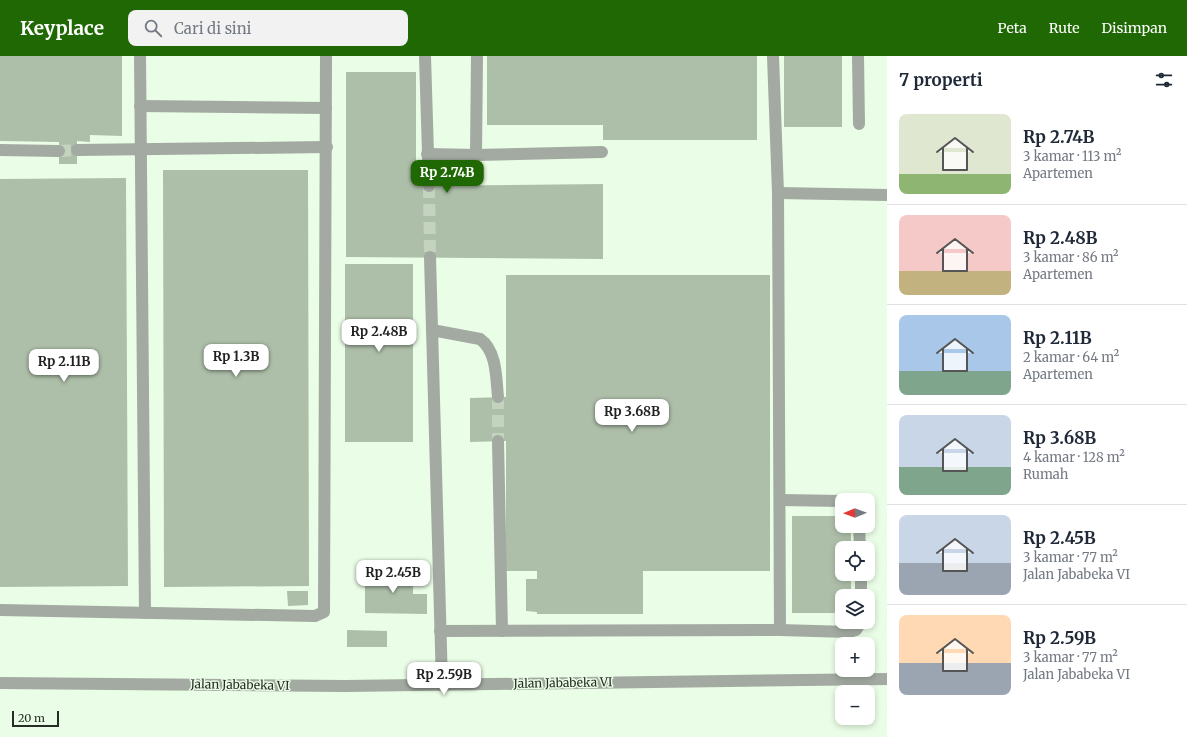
<!DOCTYPE html>
<html lang="id">
<meta charset="utf-8">
<style>
body{margin:0;font-family:Merriweather,serif;background:#f2f2f3;color:#1f2937;height:100vh;display:flex;flex-direction:column;font-size:15px;white-space:nowrap}
*{box-sizing:border-box;margin:0}
p{font-size:13px;color:#747a83}
.icon{flex:none;width:22px;height:22px;fill:none;stroke:currentColor;stroke-width:2;stroke-linecap:round;stroke-linejoin:round}
.map{position:relative;flex:1;overflow:hidden}
.panel{display:flex;flex-direction:column;background:#fff;width:300px}
.panel>*{flex:none}
.needle{width:26px;rotate:269deg}
.tools{position:absolute;left:835px;top:437px;display:grid;gap:8px}
.tools a{display:grid;place-items:center;width:40px;height:40px;border-radius:8px;background:#fff;box-shadow:0 2px 6px #0003;font-size:20px}
.scale{position:absolute;left:12px;bottom:10px;width:47px;box-sizing:border-box;padding-left:4px;border:2px solid #262d25;border-top:0;font-size:11px;line-height:14px;white-space:nowrap;color:#262d25;-webkit-text-stroke:3px #eafde6;paint-order:stroke}
.price{position:absolute;translate:-50% -34px;padding:0 9px;border-radius:8px;background:#fff;color:#222;font-size:13px;line-height:26px;filter:drop-shadow(0 1px 2px #0008)}
.price::after{content:'';position:absolute;left:50%;top:24px;width:12px;height:9px;margin-left:-6px;background:inherit;clip-path:polygon(0 0,100% 0,50% 100%)}
.price.selected{background:#1f6803;color:#fff}
ul{padding:0;list-style:none}
li{display:flex;align-items:center;gap:12px;height:100px;padding:0 12px}
li+li{border-top:1px solid #e0e1e3}
li span{display:grid;place-items:center;flex:none;width:112px;height:80px;border-radius:8px;color:#555}
li>.icon{margin-inline-start:auto}
span .icon{width:48px;height:48px;fill:#fffc;stroke-width:1}
li b{font-size:17px}
h2{display:flex;justify-content:space-between;align-items:center;height:48px;padding:0 12px;font-size:17px}
header{display:flex;align-items:center;gap:24px;box-sizing:border-box;height:56px;padding:0 20px;background:#1f6803;color:#fff}
header strong{font-size:19px}
nav{display:flex;gap:22px;margin-inline-start:auto;font-size:14px}
.search{width:280px;height:36px;background:#f2f2f3;display:flex;align-items:center;gap:10px;box-sizing:border-box;padding:0 14px;border-radius:8px;color:#747a83;font-size:15px}
main{display:flex;flex:1;min-height:0}
.map>svg:first-child{display:block}
.building{fill:#aebfa9}
.lines{fill:none;stroke-linecap:round;stroke-linejoin:round}
.minor-tunnel{stroke:#c3d3bf;stroke-width:12;stroke-dasharray:12 6;stroke-linecap:butt}
.minor{stroke:#a2aaa1;stroke-width:12}
.labels{text-anchor:middle;stroke-width:3;stroke-linejoin:round;paint-order:stroke}
.street-label{font-size:12px;fill:#262d25;stroke:#eafde6}
</style>
<header>
<strong>Keyplace</strong>
<div class="search"><svg class="icon" aria-label="search" viewBox="0 0 24 24"><circle cx="10" cy="10" r="6"/><path d="M15 15l6 6"/></svg>Cari di sini</div>
<nav><a>Peta</a><a>Rute</a><a>Disimpan</a></nav>
</header>
<main>
<div class="map">
<svg width="887" height="681" viewBox="0 0 887 681">
<rect width="100%" height="100%" fill="#eafde6"/>
<!-- building -->
<g class="building">
<polygon points="0,0 122,0 122,80 90,79 90,86 77,85 77,108 59,108 59,86 0,85"/>
<polygon points="487,0 757,0 757,84 603,84 603,69 487,69"/>
<rect x="784" y="0" width="58" height="71"/>
<polygon points="346,16 416,16 416,130 603,128 603,203 346,201"/>
<polygon points="163,114 308,114 309,530 164,531"/>
<polygon points="126,122 128,530 0,531 0,123"/>
<rect x="345" y="208" width="68" height="178"/>
<polygon points="506,219 770,219 770,515 643,515 643,558 537,558 537,556 526,555 526,523 537,523 537,515 506,515 506,385 470,386 470,342 506,341"/>
<polygon points="792,460 842,460 842,470 851,470 851,492 842,492 842,518 851,518 851,540 842,540 842,557 792,557"/>
<polygon points="365,515 413,516 413,538 427,538 427,558 365,557"/>
<polygon points="287,535 308,535 308,549 288,550"/>
<polygon points="347,574 387,575 387,591 347,591"/>
</g>
<g class="lines">
<!-- minor-tunnel -->
<g class="minor-tunnel">
<polyline points="59,95 77,94"/>
<polyline points="429,130 430,201"/>
<polyline points="498,341 498,385"/>
</g>
<!-- minor -->
<g class="minor">
<polyline points="140,0 145,557"/>
<polyline points="425,0 429,130"/>
<polyline points="773,0 778,137 780,574"/>
<polyline points="858,0 859,68"/>
<polyline points="140,50 326,52"/>
<polyline points="0,94 59,95"/>
<polyline points="77,94 327,91"/>
<polyline points="427,98 476,99 477,0"/>
<polyline points="476,99 602,96"/>
<polyline points="778,137 887,139"/>
<polyline points="430,201 442,628"/>
<path d="M432,274L480,283C497,295 496,322 498,341"/>
<polyline points="498,385 502,575"/>
<polyline points="780,444 842,445"/>
<polyline points="859,470 860,492"/>
<polyline points="861,518 861,540"/>
<polyline points="0,554 315,560 324,556 326,0"/>
<polyline points="440,575 780,574 849,576 856,574 861,566"/>
<polyline points="0,627 345,630 887,623"/>
</g>
</g>
<g class="labels">
<!-- street labels -->
<g class="street-label">
<text transform="translate(563 627) rotate(-1)" y="4">Jalan Jababeka VI</text>
<text transform="translate(240 629) rotate(1)" y="4">Jalan Jababeka VI</text>
</g>
</g>
</svg>
<div class="tools">
<a><svg class="needle" viewBox="-14 -14 28 28"><path d="M0-13l5 13h-10z" fill="#e53935"/><path d="M0 13l5-13h-10z" fill="#747a83"/></svg></a>
<a><svg class="icon" aria-label="locate" viewBox="0 0 24 24"><circle cx="12" cy="12" r="6"/><path d="M12 2v4M12 18v4M2 12h4M18 12h4"/></svg></a>
<a><svg class="icon" aria-label="layers" viewBox="0 0 24 24"><path d="M12 4l9 5-9 5-9-5zM3 14l9 5 9-5"/></svg></a>
<a>+</a>
<a>−</a>
</div>
<div class="scale">20 m</div>
<b class="price selected" style="left:447px;top:138px">Rp 2.74B</b>
<b class="price" style="left:379px;top:297px">Rp 2.48B</b>
<b class="price" style="left:236px;top:322px">Rp 1.3B</b>
<b class="price" style="left:64px;top:327px">Rp 2.11B</b>
<b class="price" style="left:632px;top:377px">Rp 3.68B</b>
<b class="price" style="left:393px;top:538px">Rp 2.45B</b>
<b class="price" style="left:444px;top:640px">Rp 2.59B</b>
</div>
<section class="panel">
<h2>7 properti<svg class="icon" aria-label="filters" viewBox="0 0 24 24"><path d="M4 7h16M4 17h16"/><circle cx="9" cy="7" r="2"/><circle cx="15" cy="17" r="2"/></svg></h2>
<ul>
<li><span style="background:linear-gradient(#dfe7d0 75%,#8fb573 0)"><svg class="icon" aria-label="home" viewBox="0 0 24 24"><path d="M3 11l9-7 9 7M6 9v11h12V9"/></svg></span><div><b>Rp 2.74B</b><p>3 kamar · 113 m²</p><p>Apartemen</p></div></li>
<li><span style="background:linear-gradient(#f6c9c9 70%,#c2b280 0)"><svg class="icon" aria-label="home" viewBox="0 0 24 24"><path d="M3 11l9-7 9 7M6 9v11h12V9"/></svg></span><div><b>Rp 2.48B</b><p>3 kamar · 86 m²</p><p>Apartemen</p></div></li>
<li><span style="background:linear-gradient(#a9c7e8 70%,#7fa58c 0)"><svg class="icon" aria-label="home" viewBox="0 0 24 24"><path d="M3 11l9-7 9 7M6 9v11h12V9"/></svg></span><div><b>Rp 2.11B</b><p>2 kamar · 64 m²</p><p>Apartemen</p></div></li>
<li><span style="background:linear-gradient(#c9d6e8 65%,#7fa58c 0)"><svg class="icon" aria-label="home" viewBox="0 0 24 24"><path d="M3 11l9-7 9 7M6 9v11h12V9"/></svg></span><div><b>Rp 3.68B</b><p>4 kamar · 128 m²</p><p>Rumah</p></div></li>
<li><span style="background:linear-gradient(#c9d6e8 60%,#9aa5b1 0)"><svg class="icon" aria-label="home" viewBox="0 0 24 24"><path d="M3 11l9-7 9 7M6 9v11h12V9"/></svg></span><div><b>Rp 2.45B</b><p>3 kamar · 77 m²</p><p>Jalan Jababeka VI</p></div></li>
<li><span style="background:linear-gradient(#ffd9b3 60%,#9aa5b1 0)"><svg class="icon" aria-label="home" viewBox="0 0 24 24"><path d="M3 11l9-7 9 7M6 9v11h12V9"/></svg></span><div><b>Rp 2.59B</b><p>3 kamar · 77 m²</p><p>Jalan Jababeka VI</p></div></li>
</ul>
</section>
</main>
